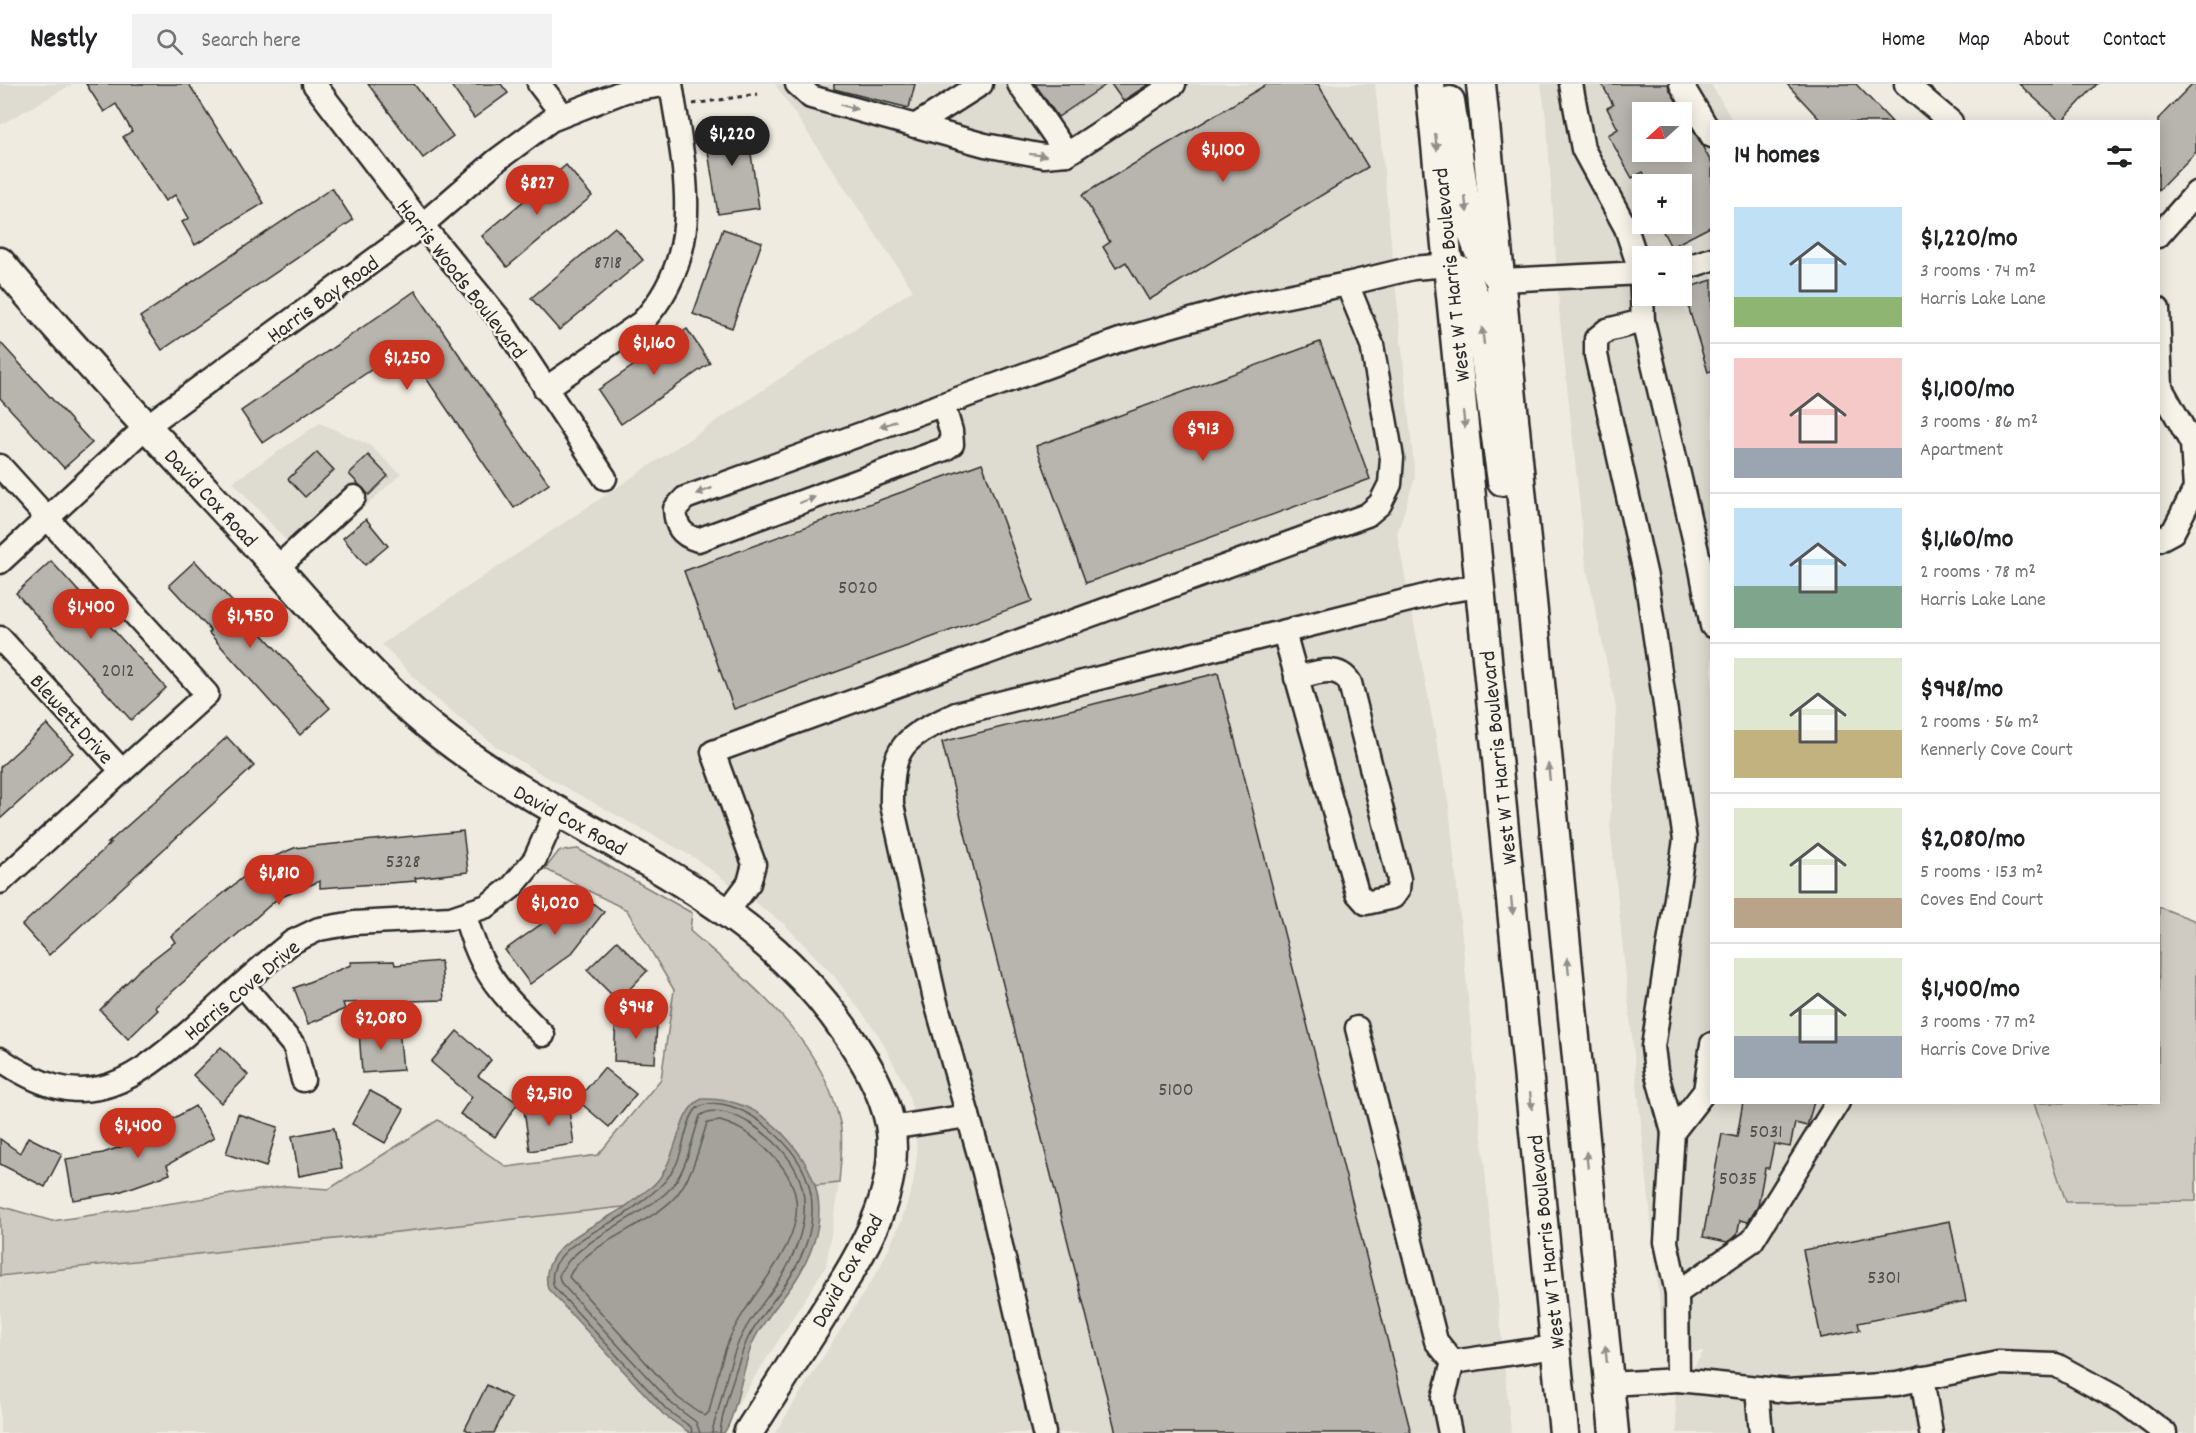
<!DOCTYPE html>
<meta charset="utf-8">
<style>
body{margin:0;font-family:Dekko,sans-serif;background:#f2f2f2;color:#202124;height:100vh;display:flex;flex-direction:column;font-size:22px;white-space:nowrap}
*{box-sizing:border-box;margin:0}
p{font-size:20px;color:#757577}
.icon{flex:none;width:33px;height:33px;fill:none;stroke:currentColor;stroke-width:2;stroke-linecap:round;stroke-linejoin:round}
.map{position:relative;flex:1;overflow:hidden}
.sheet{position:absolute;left:1710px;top:36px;width:450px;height:984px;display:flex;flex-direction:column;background:#fff;border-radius:0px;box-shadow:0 3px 15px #0003}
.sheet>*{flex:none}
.needle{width:39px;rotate:249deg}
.fabs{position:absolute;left:1632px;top:18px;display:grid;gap:12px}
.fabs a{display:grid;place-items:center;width:60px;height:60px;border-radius:0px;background:#fff;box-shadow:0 3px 15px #0003;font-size:30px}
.price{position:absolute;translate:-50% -51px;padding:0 14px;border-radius:21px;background:#c8321e;color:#fff;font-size:20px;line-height:39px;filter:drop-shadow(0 2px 3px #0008)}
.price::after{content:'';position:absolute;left:50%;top:36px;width:18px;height:14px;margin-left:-9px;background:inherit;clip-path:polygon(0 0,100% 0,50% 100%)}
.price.on{background:#222;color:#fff}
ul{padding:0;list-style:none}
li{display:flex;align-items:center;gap:18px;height:150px;padding:0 24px}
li+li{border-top:2px solid #e0e0e0}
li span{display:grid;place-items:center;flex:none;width:168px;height:120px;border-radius:0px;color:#555}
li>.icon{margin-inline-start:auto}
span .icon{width:72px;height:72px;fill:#fffc;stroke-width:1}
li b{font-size:26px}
h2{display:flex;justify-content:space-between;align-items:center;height:72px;padding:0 24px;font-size:26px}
header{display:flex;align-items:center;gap:36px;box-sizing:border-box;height:84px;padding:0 30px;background:#fff;border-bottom:2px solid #e0e0e0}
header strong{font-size:28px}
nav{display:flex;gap:33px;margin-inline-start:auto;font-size:21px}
.search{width:420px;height:54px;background:#f2f2f2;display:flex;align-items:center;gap:15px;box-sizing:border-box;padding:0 21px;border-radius:0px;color:#757577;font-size:22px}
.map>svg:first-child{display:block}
.built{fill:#dedbd1;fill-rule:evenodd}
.green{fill:#cfcbc2;stroke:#7d7b76;stroke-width:1.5}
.water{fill:#a4a29a;stroke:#74726e;stroke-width:1.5}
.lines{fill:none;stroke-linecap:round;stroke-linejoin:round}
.shore{stroke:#5b5b57;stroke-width:1.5}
.building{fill:#b8b5ae;stroke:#2b2b2b;stroke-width:1.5;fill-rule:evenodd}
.minor-casing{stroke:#2b2b2b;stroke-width:27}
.major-casing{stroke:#2b2b2b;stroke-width:33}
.path{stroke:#2b2b2b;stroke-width:3;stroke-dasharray:4.5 4.5;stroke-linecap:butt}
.minor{stroke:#f7f3e8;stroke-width:22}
.major{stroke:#f7f3e8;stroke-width:28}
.oneway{fill:#918f8a}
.labels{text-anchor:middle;stroke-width:5;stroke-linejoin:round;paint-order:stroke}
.number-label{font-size:20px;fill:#4e4e4c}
.street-label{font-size:22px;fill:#2b2b2b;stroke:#f7f3e8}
</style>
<header>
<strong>Nestly</strong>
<div class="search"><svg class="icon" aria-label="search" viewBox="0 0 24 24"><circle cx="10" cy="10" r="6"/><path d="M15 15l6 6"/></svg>Search here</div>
<nav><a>Home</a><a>Map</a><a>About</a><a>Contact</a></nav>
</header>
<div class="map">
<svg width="2196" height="1349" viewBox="0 0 2196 1349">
<rect width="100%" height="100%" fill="#efebe0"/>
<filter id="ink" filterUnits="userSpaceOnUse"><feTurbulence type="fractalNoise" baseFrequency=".0167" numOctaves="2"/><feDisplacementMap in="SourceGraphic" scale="12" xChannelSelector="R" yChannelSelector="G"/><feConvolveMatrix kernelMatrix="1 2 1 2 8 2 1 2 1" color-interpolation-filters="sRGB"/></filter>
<g filter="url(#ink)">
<!-- built -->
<g class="built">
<polygon points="0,0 73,0 0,41"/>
<polygon points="775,0 1375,0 1415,393 1397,450 1449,722 1511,1349 775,1349 879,1185 901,1138 913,1101 917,1071 915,1037 907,1005 878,950 834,892 784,840 695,774 543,691 494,661 430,610 382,560 913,206"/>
<path d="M1541,0H1711L1733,37L1712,38V1018H2158L2196,857V1349H1677L1675,1311L1704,1267L1665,1270L1610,740L1616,624L1586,480L1560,236L1547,41ZM1642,28H1682V68H1642ZM1642,100H1682V140H1642ZM1642,172H1682V212H1642Z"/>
<polygon points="320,339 369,361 401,390 305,477 233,398"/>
<polygon points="839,1099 826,1182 719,1349 0,1349 0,1192"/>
</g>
<!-- green -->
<g class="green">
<path d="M578,765L692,829L690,847C752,901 822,955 840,1039C844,1058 840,1081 839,1099L0,1192V1122L52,1137L286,1102L329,1105L438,1036L507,1083L598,1071L661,995L674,906L627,826L545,785L559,767Z"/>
<polygon points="2159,823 2196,837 2196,1117 2066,1118 2034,1019 2158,1018"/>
</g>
<!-- water -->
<path class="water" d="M702,1015C736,1014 760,1026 783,1050C826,1095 830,1140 797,1194C783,1216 764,1234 753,1258C743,1281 736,1333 724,1349H690L664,1331L548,1205C537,1163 592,1144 620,1126C630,1120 640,1111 650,1104C679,1082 675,1026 702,1015Z"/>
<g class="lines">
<!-- shore -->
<g class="shore">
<path d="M720,1037C742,1043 757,1055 773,1072C833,1134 763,1189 734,1245C721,1270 716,1301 709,1328L705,1332L678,1314L569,1193C582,1161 651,1141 676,1112C693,1091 699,1064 707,1039Z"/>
<path d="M692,1349L691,1343L667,1326L554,1203C542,1167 602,1145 624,1131C633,1125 641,1118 650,1111C661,1103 669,1094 676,1081C683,1068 687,1029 699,1023C720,1012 750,1029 766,1042C818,1083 825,1134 792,1190C779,1212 760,1230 748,1254C739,1274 722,1327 720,1349"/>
<path d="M700,1349L696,1338L672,1320L561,1199L559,1192C570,1160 639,1134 667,1108C687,1089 691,1057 700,1032C714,1021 738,1032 751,1040C809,1078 818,1125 786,1185C774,1207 755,1226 743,1249C730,1273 725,1301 718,1327C716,1335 713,1341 712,1349"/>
</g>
</g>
<!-- building -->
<g class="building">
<polygon points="86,0 189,0 264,119 195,161 182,138 189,134 175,111 165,117 123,53 132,47 116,20 104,28"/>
<polygon points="368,0 414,0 453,52 423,74"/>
<polygon points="450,0 501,0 508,9 474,34"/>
<polygon points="834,0 915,0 909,24 834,5"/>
<polygon points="1035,0 1107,0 1058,33"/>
<polygon points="1111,0 1149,0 1123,17"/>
<polygon points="1267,0 1318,0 1368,83 1149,216 1126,178 1116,184 1103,163 1110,158 1082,111"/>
<path d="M1602,0H1668L1712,80V142L1671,163L1659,140H1682V100H1650L1643,88L1632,94L1608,51L1618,45L1607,24L1613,21ZM1642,28H1682V68H1642Z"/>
<polygon points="1787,0 1856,0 1892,38 1822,38"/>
<polygon points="2019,0 2097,0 2061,38"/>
<polygon points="2192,0 2196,0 2196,68 2158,107 2158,35"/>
<polygon points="746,36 759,124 718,130 704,42"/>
<polygon points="566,81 592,112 507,183 482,152"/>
<polygon points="332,104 353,136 162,266 140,233"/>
<polygon points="615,143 643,176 559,246 531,214"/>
<polygon points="723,145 762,158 732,244 693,230"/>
<polygon points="1712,196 1712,287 1708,288 1683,205"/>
<polygon points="415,207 549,400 514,424 405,263 263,359 241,327"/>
<polygon points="687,245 710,279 621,340 598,306"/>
<polygon points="0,258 92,359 64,384 0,314"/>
<polygon points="1320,258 1370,395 1086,499 1036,362"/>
<polygon points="317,368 334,386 305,413 288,395"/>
<polygon points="368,371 388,392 369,411 349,390"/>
<polygon points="982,379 1032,517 734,625 684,487"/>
<polygon points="366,435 388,462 365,481 343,454"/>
<polygon points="51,477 166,604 131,636 16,509"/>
<polygon points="195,477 330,624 300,651 209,549 211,547 169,501"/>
<polygon points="1218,589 1411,1349 1116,1349 942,658"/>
<polygon points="47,640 73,669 0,735 0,683"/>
<polygon points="227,653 254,682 49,871 22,841 111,759 108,759"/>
<polygon points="463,747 468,788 415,794 416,797 320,804 320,797 277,815 155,923 158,926 128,955 100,926 139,886 175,858 171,852 257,782 257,780 294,764"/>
<polygon points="571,802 604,828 572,869 530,900 505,866 544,838"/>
<polygon points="617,857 647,887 618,917 587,886"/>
<polygon points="394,877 395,881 441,877 444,916 343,919 345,925 308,940 294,904 351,881 351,878"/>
<polygon points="616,934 657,936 655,979 614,977"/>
<polygon points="399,944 403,986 362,989 359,947"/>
<polygon points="457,947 491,976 478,992 518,1019 495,1053 460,1030 472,1013 431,978"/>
<polygon points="221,963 248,991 221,1019 193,991"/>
<polygon points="604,984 636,1010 609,1043 577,1016"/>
<polygon points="370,1007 404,1025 385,1059 352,1040"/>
<polygon points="1743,1018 1814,1018 1807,1042 1795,1039 1790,1063 1774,1060 1769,1084 1765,1084 1758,1122 1748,1138 1740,1136 1737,1151 1727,1158 1703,1153 1722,1050 1737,1053"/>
<polygon points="568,1020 574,1060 530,1067 524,1026"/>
<polygon points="195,1022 214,1054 167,1081 170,1090 116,1109 73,1116 66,1075 103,1069 166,1047 162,1041"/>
<polygon points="238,1030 278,1043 266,1083 226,1070"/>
<polygon points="334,1044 342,1084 299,1092 292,1052"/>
<polygon points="28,1053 62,1070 45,1103 0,1080 0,1055 20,1069"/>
<polygon points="1950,1137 1966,1217 1858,1239 1860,1246 1821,1254 1803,1166"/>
<polygon points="487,1301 511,1314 494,1349 473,1349 465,1345"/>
</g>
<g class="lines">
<!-- minor casing -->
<g class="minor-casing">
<g id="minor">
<polyline points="314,0 422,141 503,239 605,394"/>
<polyline points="539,0 562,30"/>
<polyline points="797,0 811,13 985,61 1044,72 1067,70 1174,0"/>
<polyline points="1019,0 1067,70"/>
<polyline points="1571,0 1583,65 1626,144 1641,189 1643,237 1700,480 1712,542"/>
<polyline points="1681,0 1712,52"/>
<polyline points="1906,0 1951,38"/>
<polyline points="915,42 981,0"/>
<polyline points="2158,152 2196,109"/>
<polyline points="1682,185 1712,175"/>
<polyline points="1501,196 1642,189"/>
<polyline points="1347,200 1413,184 1449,181"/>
<polyline points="2158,225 2161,304 2192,360 2195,405 2173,448 2158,456"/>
<polyline points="1643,237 1607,246 1596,255 1596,271 1646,493 1685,756 1653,963 1656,987 1673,1048"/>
<path d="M545,305L642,238C708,167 684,86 671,0"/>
<polyline points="0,382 207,610 0,798"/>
<polyline points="0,478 147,342 422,141 497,76 551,36 625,7 671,0"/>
<polyline points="277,484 354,413"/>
<path d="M1284,548L1357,809L1366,819L1393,813L1398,806L1399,795L1350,599C1338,579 1315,589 1296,594"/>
<polyline points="0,554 122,687"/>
<path d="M728,827L749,799L754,780L713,668L1367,431L1380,420L1390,400L1392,374L1372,261L1347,200L1248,220L1120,256L685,414L675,425C676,443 681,451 698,456L945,365L952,360L951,347L943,320"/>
<path d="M465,831C482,893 500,907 543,951"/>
<polyline points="243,901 295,963 303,996"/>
<polyline points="1357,944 1436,1257 1453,1278"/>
<path d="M0,975C80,1030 123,1006 189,948C223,918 256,886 292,858L319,845L354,839L451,834L487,822L512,803L535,775L556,728"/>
<polyline points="890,1044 968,1032"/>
<polyline points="1677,1209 1752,1157 1838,1018"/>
<polyline points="1922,1294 1931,1349"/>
<polyline points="1678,1296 1788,1307 1897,1300 1998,1279 2056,1281 2124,1318 2165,1349"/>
<polyline points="1609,1300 1678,1296 1677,1209 1666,1158 1673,1048 1705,1007 1712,960"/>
<polyline points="1757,1305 1761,1349"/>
<path d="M1044,1349L984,1088L935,915L892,721C891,660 904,654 956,630L1441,508L1480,502"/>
<polyline points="1450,1349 1443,1315 1453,1278 1555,1263"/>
</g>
</g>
<!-- major casing -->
<g class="major-casing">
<g id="major">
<polyline points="1430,0 1564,1349"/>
<polyline points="1481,0 1614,1349"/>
<polyline points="1450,17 1468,137 1478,165 1499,194"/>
<path d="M0,178C83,276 172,370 260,465C310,520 358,580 414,629C551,750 738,789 845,947C865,976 883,1006 890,1040C903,1116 850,1186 813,1247C791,1281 770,1315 748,1349"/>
<polyline points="1449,181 1465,189 1478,221 1502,397"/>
</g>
</g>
<!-- path -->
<polyline class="path" points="693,20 758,10"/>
<!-- minor -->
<use href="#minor" class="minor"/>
<!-- major -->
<use href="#major" class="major"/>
</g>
<!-- one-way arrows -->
<defs><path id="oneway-solid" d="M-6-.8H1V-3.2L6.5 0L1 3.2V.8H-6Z" transform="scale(1.5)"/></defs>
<g class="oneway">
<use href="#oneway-solid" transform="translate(849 23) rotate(16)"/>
<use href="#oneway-solid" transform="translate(1436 58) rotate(84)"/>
<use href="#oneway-solid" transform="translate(1038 71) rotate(7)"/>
<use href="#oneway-solid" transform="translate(1466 120) rotate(82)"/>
<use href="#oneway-solid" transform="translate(1483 252) rotate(-97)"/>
<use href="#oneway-solid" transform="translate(1464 336) rotate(84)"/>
<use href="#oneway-solid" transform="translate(888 340) rotate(160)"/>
<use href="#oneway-solid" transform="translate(704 407) rotate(160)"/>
<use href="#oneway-solid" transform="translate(807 416) rotate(-20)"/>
<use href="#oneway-solid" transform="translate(1549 688) rotate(-96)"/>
<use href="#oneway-solid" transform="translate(1512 822) rotate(84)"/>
<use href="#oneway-solid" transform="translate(1568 882) rotate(-96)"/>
<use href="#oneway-solid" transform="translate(1531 1017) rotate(84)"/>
<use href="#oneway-solid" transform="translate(1587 1076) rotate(-96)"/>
<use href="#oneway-solid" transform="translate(1606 1270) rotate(-96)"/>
</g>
</g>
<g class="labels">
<!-- number labels -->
<g class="number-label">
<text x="608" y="184">8718</text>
<text x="858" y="509">5020</text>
<text x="118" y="592">2012</text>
<text x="403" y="783">5328</text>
<text x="1176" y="1011">5100</text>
<text x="1766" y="1053">5031</text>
<text x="1738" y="1100">5035</text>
<text x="1884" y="1199">5301</text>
</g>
<!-- street labels -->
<g class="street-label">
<text transform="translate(1450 191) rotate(-96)" y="8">West W T Harris Boulevard</text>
<text transform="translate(463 194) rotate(52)" y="8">Harris Woods Boulevard</text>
<text transform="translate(322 214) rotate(-36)" y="8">Harris Bay Road</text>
<text transform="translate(212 413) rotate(47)" y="8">David Cox Road</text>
<text transform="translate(73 634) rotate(48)" y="8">Blewett Drive</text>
<text transform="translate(1497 674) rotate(-96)" y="8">West W T Harris Boulevard</text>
<text transform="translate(571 735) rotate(29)" y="8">David Cox Road</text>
<text transform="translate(241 905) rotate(-40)" y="8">Harris Cove Drive</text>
<text transform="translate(1545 1158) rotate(-96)" y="8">West W T Harris Boulevard</text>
<text transform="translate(846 1186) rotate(-61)" y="8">David Cox Road</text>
</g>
</g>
</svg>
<div class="fabs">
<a><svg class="needle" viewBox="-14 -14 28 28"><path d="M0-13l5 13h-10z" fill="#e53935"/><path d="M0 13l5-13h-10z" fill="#757577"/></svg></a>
<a>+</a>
<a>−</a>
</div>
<b class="price on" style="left:732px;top:83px">$1,220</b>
<b class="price" style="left:1223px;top:99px">$1,100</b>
<b class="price" style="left:537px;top:132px">$827</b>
<b class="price" style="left:654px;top:292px">$1,160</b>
<b class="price" style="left:407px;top:307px">$1,250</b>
<b class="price" style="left:1203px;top:378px">$913</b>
<b class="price" style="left:91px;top:556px">$1,400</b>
<b class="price" style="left:250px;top:565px">$1,950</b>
<b class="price" style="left:279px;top:822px">$1,810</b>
<b class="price" style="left:555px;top:852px">$1,020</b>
<b class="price" style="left:636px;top:956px">$948</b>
<b class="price" style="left:381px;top:967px">$2,080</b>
<b class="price" style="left:549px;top:1043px">$2,510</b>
<b class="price" style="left:138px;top:1075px">$1,400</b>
<section class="sheet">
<h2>14 homes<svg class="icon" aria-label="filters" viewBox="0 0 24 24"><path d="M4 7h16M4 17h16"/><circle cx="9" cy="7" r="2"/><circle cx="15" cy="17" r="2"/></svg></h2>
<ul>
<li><span style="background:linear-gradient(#bfe0f5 75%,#8fb573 0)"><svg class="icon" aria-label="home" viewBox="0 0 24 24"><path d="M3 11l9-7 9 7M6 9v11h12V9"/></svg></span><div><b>$1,220/mo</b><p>3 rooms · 74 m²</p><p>Harris Lake Lane</p></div></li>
<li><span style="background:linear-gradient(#f6c9c9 75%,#9aa5b1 0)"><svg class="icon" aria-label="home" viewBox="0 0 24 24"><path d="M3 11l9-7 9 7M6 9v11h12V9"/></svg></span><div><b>$1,100/mo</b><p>3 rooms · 86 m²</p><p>Apartment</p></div></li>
<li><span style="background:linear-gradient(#bfe0f5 65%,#7fa58c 0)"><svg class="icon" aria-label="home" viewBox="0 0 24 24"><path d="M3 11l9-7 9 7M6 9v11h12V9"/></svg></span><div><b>$1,160/mo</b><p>2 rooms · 78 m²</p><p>Harris Lake Lane</p></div></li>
<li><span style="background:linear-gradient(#dfe7d0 60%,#c2b280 0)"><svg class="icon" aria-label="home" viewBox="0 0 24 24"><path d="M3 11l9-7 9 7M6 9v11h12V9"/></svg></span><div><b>$948/mo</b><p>2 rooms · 56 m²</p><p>Kennerly Cove Court</p></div></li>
<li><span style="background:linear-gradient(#dfe7d0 75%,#b9a48a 0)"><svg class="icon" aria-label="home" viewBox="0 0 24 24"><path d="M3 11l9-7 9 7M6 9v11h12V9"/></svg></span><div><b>$2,080/mo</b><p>5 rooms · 153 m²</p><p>Coves End Court</p></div></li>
<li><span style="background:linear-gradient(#dfe7d0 65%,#9aa5b1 0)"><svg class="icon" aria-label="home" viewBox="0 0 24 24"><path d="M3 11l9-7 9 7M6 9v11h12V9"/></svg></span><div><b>$1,400/mo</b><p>3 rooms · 77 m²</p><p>Harris Cove Drive</p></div></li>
</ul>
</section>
</div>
